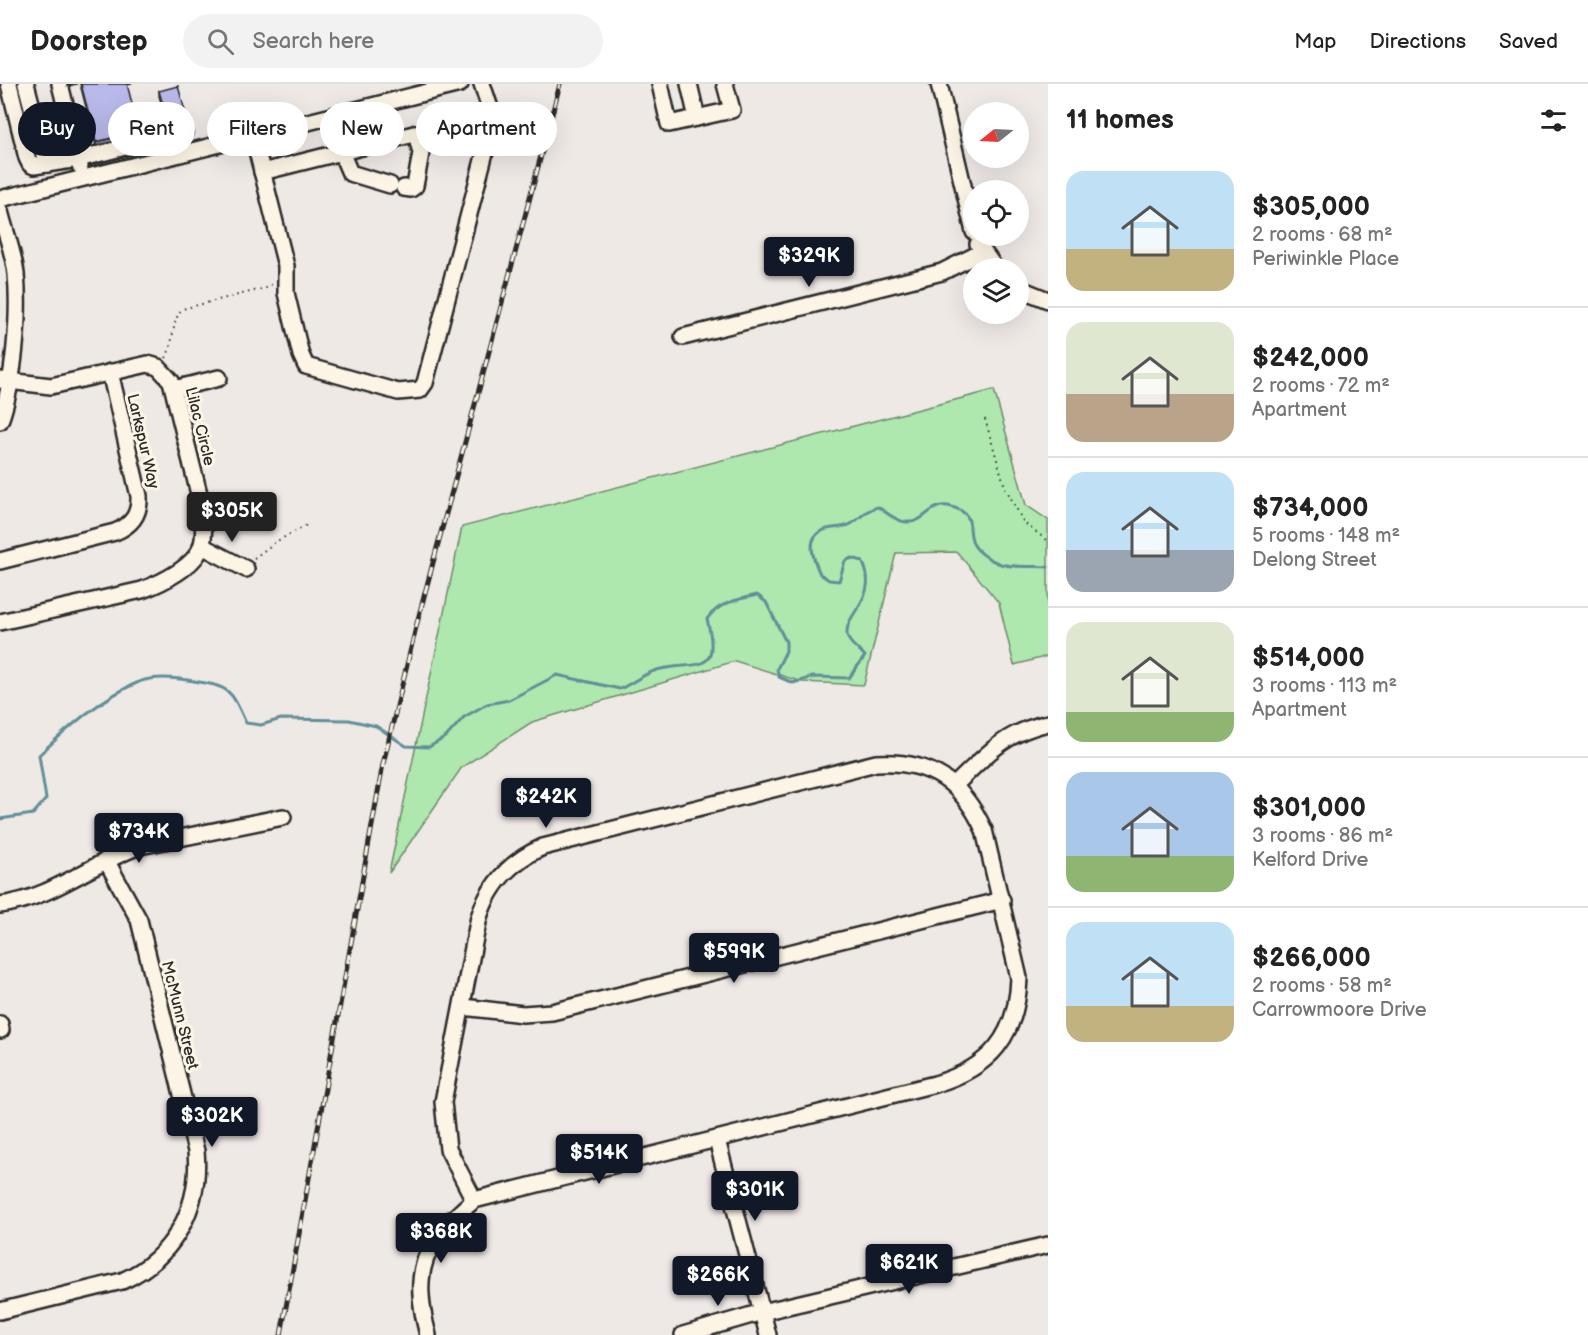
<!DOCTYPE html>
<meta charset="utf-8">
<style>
body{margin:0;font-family:"Balsamiq Sans",sans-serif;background:#f2f2f2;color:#222;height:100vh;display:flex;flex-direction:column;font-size:22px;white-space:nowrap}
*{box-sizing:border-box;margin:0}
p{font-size:20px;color:#767676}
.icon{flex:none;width:33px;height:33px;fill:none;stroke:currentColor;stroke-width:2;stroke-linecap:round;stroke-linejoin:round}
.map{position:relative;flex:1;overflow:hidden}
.drawer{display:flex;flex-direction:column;background:#fff;width:540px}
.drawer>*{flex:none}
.hud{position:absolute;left:18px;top:18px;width:570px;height:54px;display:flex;gap:12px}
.needle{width:39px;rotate:252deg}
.controls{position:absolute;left:963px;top:18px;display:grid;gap:12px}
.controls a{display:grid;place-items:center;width:66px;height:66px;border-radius:50%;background:#fff;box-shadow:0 6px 24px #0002;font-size:30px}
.price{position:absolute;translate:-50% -51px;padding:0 14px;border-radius:6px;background:#111827;color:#fff;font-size:20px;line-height:39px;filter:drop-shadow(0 2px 3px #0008)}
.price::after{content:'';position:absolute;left:50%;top:36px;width:18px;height:14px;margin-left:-9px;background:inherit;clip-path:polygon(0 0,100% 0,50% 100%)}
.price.on{background:#222;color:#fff}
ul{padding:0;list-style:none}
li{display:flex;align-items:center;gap:18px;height:150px;padding:0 18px}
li+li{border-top:2px solid #e0e0e0}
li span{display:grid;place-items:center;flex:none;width:168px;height:120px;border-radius:18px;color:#555}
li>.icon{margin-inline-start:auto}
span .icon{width:72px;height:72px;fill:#fffc;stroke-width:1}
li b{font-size:26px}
h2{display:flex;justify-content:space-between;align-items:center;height:72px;padding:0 18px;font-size:26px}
.pill{padding:0 21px;border-radius:27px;background:#fff;box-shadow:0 6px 24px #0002;font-size:21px;line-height:54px}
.pill.on{background:#111827;color:#fff}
header{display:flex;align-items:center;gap:36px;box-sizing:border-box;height:84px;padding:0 30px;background:#fff;border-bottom:2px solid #e0e0e0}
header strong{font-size:28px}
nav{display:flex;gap:33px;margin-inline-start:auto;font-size:21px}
.search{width:420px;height:54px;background:#f2f2f2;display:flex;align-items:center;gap:15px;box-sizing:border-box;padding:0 21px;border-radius:33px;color:#767676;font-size:22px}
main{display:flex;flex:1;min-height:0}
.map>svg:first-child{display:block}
.green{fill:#aee8ae;stroke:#6c8a6c;stroke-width:1.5}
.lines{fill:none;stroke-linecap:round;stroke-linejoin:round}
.stream{stroke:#608f98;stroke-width:3}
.minor-casing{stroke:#2b2b2b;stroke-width:20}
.path{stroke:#2b2b2b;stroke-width:2;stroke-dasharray:1.5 4.5;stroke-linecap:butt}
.minor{stroke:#fcf5e5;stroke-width:15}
.rail-casing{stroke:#2b2b2b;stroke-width:5}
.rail{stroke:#fcf5e5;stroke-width:3;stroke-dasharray:9;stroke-linecap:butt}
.wall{fill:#9f9fca;stroke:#2b2b2b;stroke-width:1.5}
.shaded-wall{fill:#8282a4;stroke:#2b2b2b;stroke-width:1.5}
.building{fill:#b9b9eb;stroke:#2b2b2b;stroke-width:1.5}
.labels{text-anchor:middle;stroke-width:6;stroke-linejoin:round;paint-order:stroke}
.street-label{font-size:16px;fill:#2b2b2b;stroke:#fcf5e5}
</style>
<header>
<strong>Doorstep</strong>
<div class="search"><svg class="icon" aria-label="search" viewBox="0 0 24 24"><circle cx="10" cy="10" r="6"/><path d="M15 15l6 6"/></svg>Search here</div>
<nav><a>Map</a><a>Directions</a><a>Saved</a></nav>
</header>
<main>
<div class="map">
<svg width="1048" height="1251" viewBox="0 0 1048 1251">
<rect width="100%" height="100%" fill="#efe9e6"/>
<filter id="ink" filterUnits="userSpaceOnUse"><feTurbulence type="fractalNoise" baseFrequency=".0167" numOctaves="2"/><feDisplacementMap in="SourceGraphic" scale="12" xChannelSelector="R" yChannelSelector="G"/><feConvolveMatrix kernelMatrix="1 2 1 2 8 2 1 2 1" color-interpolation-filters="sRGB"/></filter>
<g filter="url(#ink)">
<!-- green -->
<polygon class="green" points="994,306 1026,421 1048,436 1048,572 1014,581 999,519 957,468 896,469 864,601 802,598 735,577 532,638 462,683 389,789 462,443"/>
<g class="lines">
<!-- stream -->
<path class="stream" d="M0,735L33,730L46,715L39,671C68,644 102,613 139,598C155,591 177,594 194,597C231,603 231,606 246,639L261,641L281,635L349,636L376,642L406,662L429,663L446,653L464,633L487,620L509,616L557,591L620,605C633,599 643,590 657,586C696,576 722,594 707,535C718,519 738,515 757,511L766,518L786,558V567L777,585L779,593L793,599L813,593L849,594L865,572C860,566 851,562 848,554C840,531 882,515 862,477L852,474L845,477L839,497L829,496L820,490C814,477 804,453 824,446C833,442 843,445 851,440C862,433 865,426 878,423C886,428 897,438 907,438C925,440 931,416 952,423C977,431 966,442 973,459C976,467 990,476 998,479C1012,485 1033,481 1048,483"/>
<!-- minor casing -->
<g class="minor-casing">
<g id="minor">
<polyline points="9,0 27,74 30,80 34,82 78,75 184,48"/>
<polyline points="26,0 47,80"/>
<polyline points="60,0 80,82"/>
<polyline points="660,0 669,40 732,26 725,0"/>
<polyline points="689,0 697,34"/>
<polyline points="939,0 974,148"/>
<polyline points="253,51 286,182 286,209 301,271 306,282 398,308 420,306 425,299 489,53 490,24 482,0"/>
<polyline points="341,68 350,89 390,101"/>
<polyline points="262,88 490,31"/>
<polyline points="404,104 411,105 415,102 421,69 416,49"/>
<polyline points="0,115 460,0"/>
<path d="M0,127C5,148 14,169 16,190C20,231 14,299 0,337"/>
<polyline points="978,160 995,184"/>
<polyline points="1018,204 1048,216"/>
<polyline points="683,253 942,188 982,168"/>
<path d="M0,296L51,302L148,280L158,283L171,297L203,426C203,437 205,450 202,460C197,482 161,499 142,506L0,538"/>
<polyline points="174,305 219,294"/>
<polyline points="202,462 246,485"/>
<path d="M0,477L115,448C132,441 140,430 139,412L110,288"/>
<path d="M956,700C987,670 1004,649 1048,639"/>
<path d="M0,821C53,814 91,779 140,762L283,733"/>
<polyline points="463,923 523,930 552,928 1002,816"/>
<polyline points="0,940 1,946"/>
<polyline points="717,1056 768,1251"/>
<path d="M0,1227L122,1197C174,1174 201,1123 196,1067L139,836L106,776"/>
<path d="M428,1251C411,1186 423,1159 474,1116L935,1000C990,984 1017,952 1019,894L984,746C962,698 931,676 876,679L543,763C511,777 490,799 479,833L443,1018L448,1065L474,1116"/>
<polyline points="683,1251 762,1228 1048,1161"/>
</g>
</g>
<!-- path -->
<g class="path">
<path d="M166,274C175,257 171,237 182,225L266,204L272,200"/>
<polyline points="985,335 1005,403 1024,439 1048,457"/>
<polyline points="254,474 277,457 307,441"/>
</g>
<!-- minor -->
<use href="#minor" class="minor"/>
<!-- rail casing -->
<g class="rail-casing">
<polyline id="rail" points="281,1251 383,680 417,539 560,0"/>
</g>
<!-- rail -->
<use href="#rail" class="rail"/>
</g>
<!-- wall -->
<g class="wall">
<polygon points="80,0 132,0 127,1 139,51 96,62"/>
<polygon points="159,7 187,38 161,45 158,35 158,31 164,29 159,12"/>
</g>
<!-- shaded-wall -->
<g class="shaded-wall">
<polygon points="67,0 77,0 67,2"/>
<polygon points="187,34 187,38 161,45 161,41"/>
<polygon points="139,47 139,51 96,62 96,58"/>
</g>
<!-- building -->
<g class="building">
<polygon points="81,0 127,0 139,47 96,58"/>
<polygon points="178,2 187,34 161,41 158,31 165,28 159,7"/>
</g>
</g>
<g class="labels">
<!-- street labels -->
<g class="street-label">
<text transform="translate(201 342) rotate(76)" y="6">Lilac Circle</text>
<text transform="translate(144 357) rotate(77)" y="6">Larkspur Way</text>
<text transform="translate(181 931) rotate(76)" y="6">McMunn Street</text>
</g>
</g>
</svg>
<div class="controls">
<a><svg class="needle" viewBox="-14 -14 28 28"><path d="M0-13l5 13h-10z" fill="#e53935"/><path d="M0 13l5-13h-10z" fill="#767676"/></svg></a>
<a><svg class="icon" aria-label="locate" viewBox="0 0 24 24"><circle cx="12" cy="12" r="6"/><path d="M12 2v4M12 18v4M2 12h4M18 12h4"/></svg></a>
<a><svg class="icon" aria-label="layers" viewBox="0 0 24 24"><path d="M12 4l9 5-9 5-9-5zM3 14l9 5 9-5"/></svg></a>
</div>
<b class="price" style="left:809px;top:204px">$329K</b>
<b class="price on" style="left:232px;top:459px">$305K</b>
<b class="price" style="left:546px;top:745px">$242K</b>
<b class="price" style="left:139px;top:780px">$734K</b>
<b class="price" style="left:734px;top:900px">$599K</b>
<b class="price" style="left:212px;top:1064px">$302K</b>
<b class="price" style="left:599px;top:1101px">$514K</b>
<b class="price" style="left:755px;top:1138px">$301K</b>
<b class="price" style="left:441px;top:1180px">$368K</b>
<b class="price" style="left:909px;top:1211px">$621K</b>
<b class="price" style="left:718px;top:1223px">$266K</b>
<div class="hud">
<a class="pill on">Buy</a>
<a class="pill">Rent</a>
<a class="pill">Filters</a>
<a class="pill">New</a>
<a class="pill">Apartment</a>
</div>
</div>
<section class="drawer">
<h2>11 homes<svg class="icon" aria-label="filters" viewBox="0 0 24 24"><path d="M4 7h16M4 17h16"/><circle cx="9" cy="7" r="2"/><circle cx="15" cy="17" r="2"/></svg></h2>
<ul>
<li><span style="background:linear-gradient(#bfe0f5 65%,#c2b280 0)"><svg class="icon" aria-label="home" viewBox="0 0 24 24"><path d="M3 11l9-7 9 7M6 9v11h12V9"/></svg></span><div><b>$305,000</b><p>2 rooms · 68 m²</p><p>Periwinkle Place</p></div></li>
<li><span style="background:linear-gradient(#dfe7d0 60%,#b9a48a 0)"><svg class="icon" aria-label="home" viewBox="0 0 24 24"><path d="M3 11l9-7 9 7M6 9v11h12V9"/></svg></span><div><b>$242,000</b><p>2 rooms · 72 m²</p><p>Apartment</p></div></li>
<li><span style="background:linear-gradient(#bfe0f5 65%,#9aa5b1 0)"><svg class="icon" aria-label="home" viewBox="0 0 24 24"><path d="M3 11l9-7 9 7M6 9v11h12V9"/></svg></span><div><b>$734,000</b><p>5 rooms · 148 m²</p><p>Delong Street</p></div></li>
<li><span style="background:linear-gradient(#dfe7d0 75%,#8fb573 0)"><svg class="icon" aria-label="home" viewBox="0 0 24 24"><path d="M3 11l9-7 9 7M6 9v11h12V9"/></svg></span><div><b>$514,000</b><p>3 rooms · 113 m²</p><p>Apartment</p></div></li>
<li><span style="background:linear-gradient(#a9c7e8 70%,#8fb573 0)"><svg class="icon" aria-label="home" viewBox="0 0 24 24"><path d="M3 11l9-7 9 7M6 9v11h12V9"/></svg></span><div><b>$301,000</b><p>3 rooms · 86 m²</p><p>Kelford Drive</p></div></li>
<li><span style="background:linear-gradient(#bfe0f5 70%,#c2b280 0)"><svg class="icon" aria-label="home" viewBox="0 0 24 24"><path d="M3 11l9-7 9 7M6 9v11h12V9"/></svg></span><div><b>$266,000</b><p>2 rooms · 58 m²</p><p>Carrowmoore Drive</p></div></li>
</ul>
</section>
</main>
